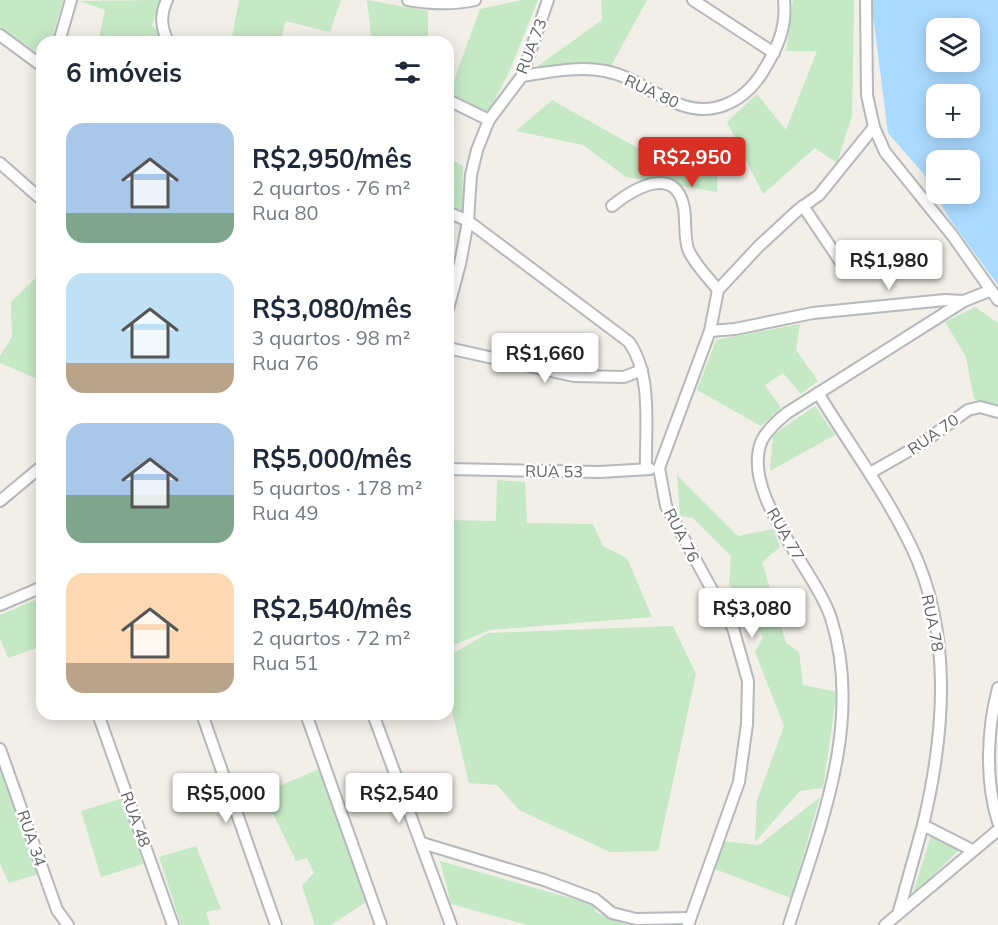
<!DOCTYPE html>
<html lang="pt">
<meta charset="utf-8">
<style>
body{margin:0;font-family:Mulish,sans-serif;background:#f2f2f3;color:#1f2937;height:100vh;display:flex;flex-direction:column;font-size:22px;white-space:nowrap}
*{box-sizing:border-box;margin:0}
p{font-size:20px;color:#747a83}
.icon{flex:none;width:33px;height:33px;fill:none;stroke:currentColor;stroke-width:2;stroke-linecap:round;stroke-linejoin:round}
.map{position:relative;flex:1;overflow:hidden}
.side{position:absolute;left:36px;top:36px;width:418px;height:684px;display:flex;flex-direction:column;background:#fff;border-radius:18px;box-shadow:0 3px 15px #0003}
.side>*{flex:none}
.buttons{position:absolute;left:926px;top:18px;display:grid;gap:12px}
.buttons a{display:grid;place-items:center;width:54px;height:54px;border-radius:12px;background:#fff;box-shadow:0 3px 15px #0003;font-size:30px}
.price{position:absolute;translate:-50% -51px;padding:0 14px;border-radius:6px;background:#fff;color:#222;font-size:20px;line-height:39px;filter:drop-shadow(0 2px 3px #0008)}
.price::after{content:'';position:absolute;left:50%;top:36px;width:18px;height:14px;margin-left:-9px;background:inherit;clip-path:polygon(0 0,100% 0,50% 100%)}
.price.on{background:#d93025;color:#fff}
ul{padding:0;list-style:none}
li{display:flex;align-items:center;gap:18px;height:150px;padding:0 30px}
li span{display:grid;place-items:center;flex:none;width:168px;height:120px;border-radius:18px;color:#555}
li>.icon{margin-inline-start:auto}
span .icon{width:72px;height:72px;fill:#fffc;stroke-width:1}
li b{font-size:26px}
h2{display:flex;justify-content:space-between;align-items:center;height:72px;padding:0 30px;font-size:26px}
.map>svg:first-child{display:block}
.green{fill:#c5e8c5}
.water{fill:#aadaff;fill-rule:evenodd}
.lines{fill:none;stroke-linecap:round;stroke-linejoin:round}
.minor-casing{stroke:#b5b8bc;stroke-width:14}
.minor{stroke:#fff;stroke-width:10}
.labels{text-anchor:middle;stroke-width:5;stroke-linejoin:round;paint-order:stroke}
.street-label{font-size:16px;fill:#5f6368;stroke:#fff}
</style>
<div class="map">
<svg width="998" height="925" viewBox="0 0 998 925">
<rect width="100%" height="100%" fill="#f1efe8"/>
<!-- green -->
<g class="green">
<polygon points="0,0 63,0 51,42 42,42 42,56 0,27"/>
<polygon points="161,0 152,25 165,42 98,42 105,10 80,1"/>
<polygon points="239,0 341,0 330,32 285,21 281,42 231,42"/>
<polygon points="367,0 428,11 428,42 372,42"/>
<polygon points="522,0 538,0 510,70 488,113 449,94 480,9"/>
<polygon points="601,0 647,0 611,66 535,68 602,20"/>
<polygon points="793,0 854,0 852,116 837,163 815,148 763,194 727,122 757,94 786,130 817,51 786,51"/>
<polygon points="552,100 657,159 718,163 717,192 626,177 583,145 516,131"/>
<polygon points="449,158 463,166 462,210 449,204"/>
<polygon points="42,272 42,381 0,363 0,356 12,337 11,302"/>
<polygon points="975,307 998,323 998,406 974,399 966,357 945,322"/>
<polygon points="800,324 796,350 818,381 801,394 783,373 765,385 781,408 761,426 697,390 716,340"/>
<polygon points="815,406 835,435 770,471 773,435"/>
<polygon points="677,475 738,536 773,529 780,547 762,562 786,643 799,652 803,685 837,692 823,788 800,791 755,842 757,800 784,726 755,652 763,637 729,584 731,556 693,518 680,516"/>
<polygon points="497,480 525,482 527,523 593,524 603,546 627,558 652,617 490,630 449,647 449,520 496,521"/>
<polygon points="42,597 42,646 8,658 0,638 0,615"/>
<polygon points="673,626 696,674 658,851 610,852 519,810 497,785 469,783 449,698 449,656 488,633"/>
<polygon points="0,768 39,874 9,883 0,864"/>
<polygon points="319,769 366,902 331,925 315,925 302,886 314,873 307,858 296,861 263,793"/>
<polygon points="820,797 791,898 715,869 722,841 759,845"/>
<polygon points="123,798 143,864 101,877 81,811"/>
<polygon points="931,836 959,850 912,896"/>
<polygon points="196,846 221,909 206,912 210,925 181,925 159,857"/>
<polygon points="440,861 592,904 597,913 628,925 527,925 451,904"/>
</g>
<!-- water -->
<path class="water" d="M871,0H998V285L951,221L923,173L888,133ZM936,28H969V62H936ZM936,94H969V128H936ZM936,160H969V194H936Z"/>
<g class="lines">
<!-- minor casing -->
<g class="minor-casing">
<g id="minor">
<path d="M167,0C160,15 161,27 168,42"/>
<path d="M408,0C431,4 452,5 475,0"/>
<polyline points="693,0 774,53"/>
<polyline points="866,0 867,95 874,127 885,152 952,235 998,300"/>
<polyline points="0,35 42,66"/>
<polyline points="59,42 71,0"/>
<path d="M522,76C549,72 578,66 605,71C632,76 651,93 676,103C711,118 743,103 762,73C777,49 787,28 784,0"/>
<polyline points="448,100 489,120"/>
<polyline points="0,163 42,200"/>
<path d="M612,206C633,189 676,163 684,208C686,221 684,236 688,249C694,264 708,277 718,290"/>
<polyline points="803,206 844,267"/>
<path d="M448,212L468,221L629,342C653,376 645,429 646,469"/>
<polyline points="448,309 460,264 468,221 471,175 477,150 489,120 522,76 548,0"/>
<polyline points="710,331 735,329 813,313 945,300 964,301"/>
<polyline points="448,348 574,376 624,377 642,370"/>
<path d="M818,393C849,444 885,492 911,546C953,633 945,733 923,825L972,850"/>
<polyline points="448,469 600,472 650,469"/>
<polyline points="870,473 921,444 968,410 980,407 998,412"/>
<polyline points="0,501 42,466"/>
<polyline points="0,605 42,587"/>
<path d="M998,688C987,730 985,781 998,822"/>
<polyline points="98,714 173,925"/>
<polyline points="202,714 276,925"/>
<polyline points="306,714 381,925"/>
<polyline points="373,714 451,925"/>
<polyline points="0,749 57,910 68,925"/>
<polyline points="422,843 544,880 595,899 612,913 636,919 690,918"/>
<polyline points="899,911 923,825"/>
<polyline points="688,925 739,782 747,724 748,681 733,628 666,506 659,468 710,331 718,290 759,246 798,210 819,195 874,127"/>
<path d="M789,925C820,826 864,722 831,618C814,568 739,492 762,440C768,429 777,421 787,413L964,301L989,291"/>
<polyline points="885,925 998,830"/>
</g>
</g>
<!-- minor -->
<use href="#minor" class="minor"/>
</g>
<g class="labels">
<!-- street labels -->
<g class="street-label">
<text transform="translate(531 46) rotate(-69)" y="6">RUA 73</text>
<text transform="translate(652 91) rotate(25)" y="6">RUA 80</text>
<text transform="translate(933 434) rotate(-35)" y="6">RUA 70</text>
<text transform="translate(554 471) rotate(1)" y="6">RUA 53</text>
<text transform="translate(786 534) rotate(60)" y="6">RUA 77</text>
<text transform="translate(682 535) rotate(63)" y="6">RUA 76</text>
<text transform="translate(933 623) rotate(79)" y="6">RUA 78</text>
<text transform="translate(136 819) rotate(70)" y="6">RUA 48</text>
<text transform="translate(32 838) rotate(71)" y="6">RUA 34</text>
</g>
</g>
</svg>
<div class="buttons">
<a><svg class="icon" aria-label="layers" viewBox="0 0 24 24"><path d="M12 4l9 5-9 5-9-5zM3 14l9 5 9-5"/></svg></a>
<a>+</a>
<a>−</a>
</div>
<b class="price on" style="left:692px;top:188px">R$2,950</b>
<b class="price" style="left:889px;top:291px">R$1,980</b>
<b class="price" style="left:545px;top:384px">R$1,660</b>
<b class="price" style="left:752px;top:639px">R$3,080</b>
<b class="price" style="left:226px;top:824px">R$5,000</b>
<b class="price" style="left:399px;top:824px">R$2,540</b>
<section class="side">
<h2>6 imóveis<svg class="icon" aria-label="filters" viewBox="0 0 24 24"><path d="M4 7h16M4 17h16"/><circle cx="9" cy="7" r="2"/><circle cx="15" cy="17" r="2"/></svg></h2>
<ul>
<li><span style="background:linear-gradient(#a9c7e8 75%,#7fa58c 0)"><svg class="icon" aria-label="home" viewBox="0 0 24 24"><path d="M3 11l9-7 9 7M6 9v11h12V9"/></svg></span><div><b>R$2,950/mês</b><p>2 quartos · 76 m²</p><p>Rua 80</p></div></li>
<li><span style="background:linear-gradient(#bfe0f5 75%,#b9a48a 0)"><svg class="icon" aria-label="home" viewBox="0 0 24 24"><path d="M3 11l9-7 9 7M6 9v11h12V9"/></svg></span><div><b>R$3,080/mês</b><p>3 quartos · 98 m²</p><p>Rua 76</p></div></li>
<li><span style="background:linear-gradient(#a9c7e8 60%,#7fa58c 0)"><svg class="icon" aria-label="home" viewBox="0 0 24 24"><path d="M3 11l9-7 9 7M6 9v11h12V9"/></svg></span><div><b>R$5,000/mês</b><p>5 quartos · 178 m²</p><p>Rua 49</p></div></li>
<li><span style="background:linear-gradient(#ffd9b3 75%,#b9a48a 0)"><svg class="icon" aria-label="home" viewBox="0 0 24 24"><path d="M3 11l9-7 9 7M6 9v11h12V9"/></svg></span><div><b>R$2,540/mês</b><p>2 quartos · 72 m²</p><p>Rua 51</p></div></li>
</ul>
</section>
</div>
